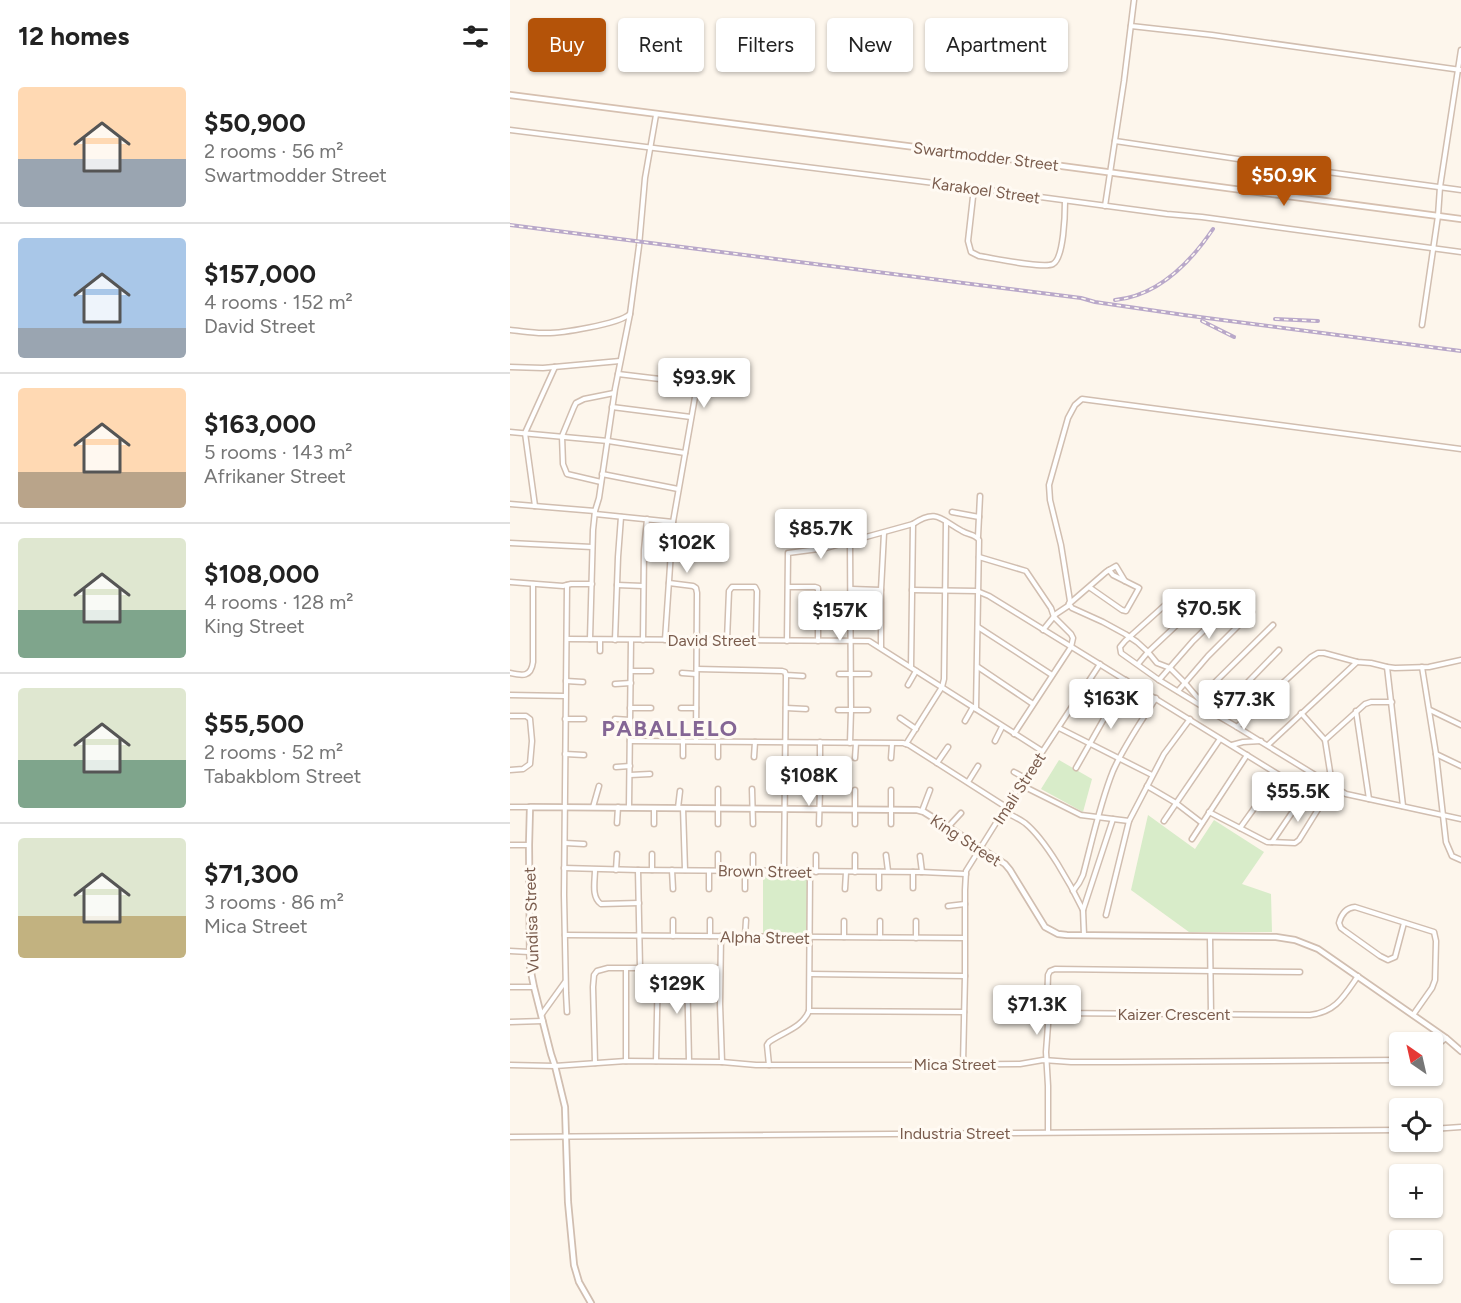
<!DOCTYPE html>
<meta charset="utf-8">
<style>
body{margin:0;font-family:Figtree,sans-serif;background:#f6f6f6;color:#222;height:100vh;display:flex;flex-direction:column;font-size:22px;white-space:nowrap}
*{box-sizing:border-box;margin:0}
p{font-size:20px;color:#767676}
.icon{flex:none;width:33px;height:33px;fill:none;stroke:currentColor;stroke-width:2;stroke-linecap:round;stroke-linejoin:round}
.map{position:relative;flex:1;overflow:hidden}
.sheet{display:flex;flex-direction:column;background:#fff;width:510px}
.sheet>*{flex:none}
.banner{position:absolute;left:18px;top:18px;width:570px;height:54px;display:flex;gap:12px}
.needle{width:39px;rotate:326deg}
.fabs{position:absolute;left:879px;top:1032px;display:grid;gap:12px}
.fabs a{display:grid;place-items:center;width:54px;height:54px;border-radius:6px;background:#fff;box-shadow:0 2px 4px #0004;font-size:30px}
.price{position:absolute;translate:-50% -51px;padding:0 14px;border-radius:6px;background:#fff;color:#222;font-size:20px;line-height:39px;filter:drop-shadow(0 2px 3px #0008)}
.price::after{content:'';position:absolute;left:50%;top:36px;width:18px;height:14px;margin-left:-9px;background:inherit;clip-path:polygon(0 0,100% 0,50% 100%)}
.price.selected{background:#b45309;color:#fff}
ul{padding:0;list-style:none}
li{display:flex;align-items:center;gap:18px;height:150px;padding:0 18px}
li+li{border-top:2px solid #e0e0e0}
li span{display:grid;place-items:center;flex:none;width:168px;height:120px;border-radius:6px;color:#555}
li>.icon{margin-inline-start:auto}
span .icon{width:72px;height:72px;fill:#fffc;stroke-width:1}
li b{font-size:26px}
h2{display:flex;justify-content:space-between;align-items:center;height:72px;padding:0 18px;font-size:26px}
.pill{padding:0 21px;border-radius:6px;background:#fff;box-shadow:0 2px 4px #0004;font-size:21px;line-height:54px}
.pill.selected{background:#b45309;color:#fff}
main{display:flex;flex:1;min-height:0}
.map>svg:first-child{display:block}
.green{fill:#d8ecc9}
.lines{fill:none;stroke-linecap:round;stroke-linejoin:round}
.minor-casing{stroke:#d1beb0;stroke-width:7}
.tertiary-casing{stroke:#d1beb0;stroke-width:8}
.secondary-casing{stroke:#d6c0b0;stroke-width:8}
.minor{stroke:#fff;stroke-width:4}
.tertiary{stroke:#fff;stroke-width:4.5}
.secondary{stroke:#fff;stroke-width:4.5}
.rail-casing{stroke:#b9a8c9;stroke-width:4}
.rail{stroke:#fffaf3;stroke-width:1.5;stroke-dasharray:4.5;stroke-linecap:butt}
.labels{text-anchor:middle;stroke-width:6;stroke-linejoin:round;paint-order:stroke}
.street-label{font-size:16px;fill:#7a5c4d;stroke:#fffaf3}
.district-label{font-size:22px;font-weight:bold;letter-spacing:1.5px;fill:#846695;stroke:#fffaf3}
</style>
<main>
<section class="sheet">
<h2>12 homes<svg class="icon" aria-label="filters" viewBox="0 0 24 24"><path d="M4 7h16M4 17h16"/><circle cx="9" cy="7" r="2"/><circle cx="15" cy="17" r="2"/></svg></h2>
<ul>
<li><span style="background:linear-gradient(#ffd9b3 60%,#9aa5b1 0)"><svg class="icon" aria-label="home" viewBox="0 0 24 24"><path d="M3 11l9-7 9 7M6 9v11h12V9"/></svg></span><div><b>$50,900</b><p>2 rooms · 56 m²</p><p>Swartmodder Street</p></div></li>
<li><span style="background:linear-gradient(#a9c7e8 75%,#9aa5b1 0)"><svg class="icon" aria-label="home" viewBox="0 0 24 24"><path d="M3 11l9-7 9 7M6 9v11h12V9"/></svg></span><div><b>$157,000</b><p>4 rooms · 152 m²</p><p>David Street</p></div></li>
<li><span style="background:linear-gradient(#ffd9b3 70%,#b9a48a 0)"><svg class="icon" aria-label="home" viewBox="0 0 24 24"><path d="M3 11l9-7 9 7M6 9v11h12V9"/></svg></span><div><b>$163,000</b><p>5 rooms · 143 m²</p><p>Afrikaner Street</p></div></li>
<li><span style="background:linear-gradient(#dfe7d0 60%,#7fa58c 0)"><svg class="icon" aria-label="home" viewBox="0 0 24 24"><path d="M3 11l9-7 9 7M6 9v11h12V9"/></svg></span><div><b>$108,000</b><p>4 rooms · 128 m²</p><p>King Street</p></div></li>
<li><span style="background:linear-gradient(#dfe7d0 60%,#7fa58c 0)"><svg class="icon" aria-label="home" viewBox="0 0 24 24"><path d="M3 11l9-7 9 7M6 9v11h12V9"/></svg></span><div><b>$55,500</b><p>2 rooms · 52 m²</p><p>Tabakblom Street</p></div></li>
<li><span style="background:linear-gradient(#dfe7d0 65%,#c2b280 0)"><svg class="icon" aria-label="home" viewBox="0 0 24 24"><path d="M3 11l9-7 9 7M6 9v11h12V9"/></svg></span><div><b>$71,300</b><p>3 rooms · 86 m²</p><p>Mica Street</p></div></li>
</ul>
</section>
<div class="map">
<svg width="951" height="1303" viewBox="0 0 951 1303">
<rect width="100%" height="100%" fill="#fdf6ec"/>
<!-- green -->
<g class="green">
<polygon points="549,760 582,779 573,812 531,789"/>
<polygon points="638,815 685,849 704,820 754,852 732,884 761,894 762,932 679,932 621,890"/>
<polygon points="253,876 298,876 298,934 253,933"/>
</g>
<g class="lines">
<!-- minor casing -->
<g class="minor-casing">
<g id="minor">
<polyline points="621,26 702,35 951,70"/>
<polyline points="0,130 464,188 657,214 692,217 951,252"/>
<polyline points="605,141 810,171 951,190"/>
<path d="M464,188L458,241L461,252L469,256C483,258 533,269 543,264C554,258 555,213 555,201"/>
<polyline points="595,206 614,81 624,0"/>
<polyline points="912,325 928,216 930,187 951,50"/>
<path d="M0,330C11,331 22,333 33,333C49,334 109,324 120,314L129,246L135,178L146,115"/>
<polyline points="0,367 33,368 110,361"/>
<path d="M108,374L175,382C184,384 185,390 185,397L163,522"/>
<polyline points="102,407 181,417"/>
<polyline points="0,432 98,441 175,453"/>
<polyline points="92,474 168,489"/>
<polyline points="91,482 57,474 53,464 52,436 64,407 66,403 74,399 104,393"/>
<polyline points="0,504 85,511"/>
<polyline points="25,506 15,433 45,367"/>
<polyline points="442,512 469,517"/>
<polyline points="85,514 163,522 155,640"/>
<polyline points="468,537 470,496"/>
<polyline points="0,543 82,547"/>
<polyline points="469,557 516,571 541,608 544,617 561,634 563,638 561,647 504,734"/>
<polyline points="599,570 606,566 615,581"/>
<polyline points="0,582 53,586 61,584 82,584"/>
<polyline points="159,583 183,586 186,588 187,593 186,741"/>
<polyline points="107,585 133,586"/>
<polyline points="279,587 305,587 308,588 308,641"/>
<polyline points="579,587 612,610 616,611 629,588 603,575 599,570 596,572 559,604 562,608 593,622 615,634 627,642 638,652 647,663 660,668 675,683 698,710 727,727"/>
<polyline points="341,589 371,590"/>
<polyline points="402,590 467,591 479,596 808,799 812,803 789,840 785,843 757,842 699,812"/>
<polyline points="665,596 615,641 610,647 611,653 649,680 695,708"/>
<polyline points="468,627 542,675"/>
<polyline points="533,630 546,614 558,606 560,601 551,545 540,500 539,485 558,418 565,405 572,399 951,449"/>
<polyline points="57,639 359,641 532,751"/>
<polyline points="80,639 83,530 85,511 89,498 105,389 120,314"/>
<polyline points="90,640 90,651"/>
<polyline points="105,640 108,557 111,517"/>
<polyline points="133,640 134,550 137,519"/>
<polyline points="217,640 219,591 222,587 245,587 247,591 246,641"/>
<path d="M277,641L278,553L316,548L403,524C427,508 431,520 452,531C458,535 465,534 469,540L466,709"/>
<polyline points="371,647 371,590 374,533"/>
<polyline points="951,660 919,667 885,668 877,667 861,663 847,662 814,653 808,653 801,657 752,702 727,727 836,794 951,819"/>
<polyline points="628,664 638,652 688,605"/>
<polyline points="401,667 403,524"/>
<polyline points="468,667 523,704"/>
<polyline points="877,667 893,806"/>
<polyline points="912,667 926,754 936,842 942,856 951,860"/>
<polyline points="187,669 272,671 275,672 276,675 293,676"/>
<polyline points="121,671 141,671"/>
<path d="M0,673C13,676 21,677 23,662V584"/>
<polyline points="172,673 186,674"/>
<polyline points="329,674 359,674"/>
<polyline points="649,680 683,641 725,600"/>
<polyline points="56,681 73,682"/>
<polyline points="105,684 121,683"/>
<polyline points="398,685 406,671"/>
<polyline points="668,691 698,656 742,612"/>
<polyline points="0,695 55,696"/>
<polyline points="689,698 763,625"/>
<polyline points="120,708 141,708"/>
<polyline points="171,708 186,708"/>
<polyline points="276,708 296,709"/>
<polyline points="328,710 358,710"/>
<polyline points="920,710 951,725"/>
<polyline points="846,711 859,799"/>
<polyline points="791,713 815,740 822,784"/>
<polyline points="706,715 769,650"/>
<polyline points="0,716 16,716 20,719 22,741 20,764 13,769 0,770"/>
<polyline points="390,718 406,729"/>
<polyline points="55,719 74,719"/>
<polyline points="105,719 120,720"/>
<polyline points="455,721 463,707"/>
<polyline points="549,728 642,775"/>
<polyline points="815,740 855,704 861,702 882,702"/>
<polyline points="120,741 393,743 399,745 496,807"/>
<polyline points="485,741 492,727"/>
<polyline points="310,742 310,758"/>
<polyline points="340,743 341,710 340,542"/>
<polyline points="396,744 432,687 434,679 436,522"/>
<polyline points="722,745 733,742 751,741"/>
<polyline points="758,745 847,662"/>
<polyline points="55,754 74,755"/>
<polyline points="926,754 951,766"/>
<polyline points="173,756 173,740"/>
<polyline points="208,757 208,742"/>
<polyline points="244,757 245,742"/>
<polyline points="345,758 346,743"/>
<polyline points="381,758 382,744"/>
<polyline points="427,763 438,747"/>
<polyline points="106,767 120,766"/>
<polyline points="566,768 616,680"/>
<polyline points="504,772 515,778"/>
<polyline points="120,775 140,774"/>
<polyline points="458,782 468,766"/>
<polyline points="511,785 571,815 619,821"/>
<polyline points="637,786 666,803 692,823"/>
<polyline points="242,789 243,824"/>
<polyline points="0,807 20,807"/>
<polyline points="83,807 89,786"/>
<polyline points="119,807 121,640"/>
<polyline points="168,808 170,791"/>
<polyline points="173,808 175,870"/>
<polyline points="412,811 420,790"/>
<path d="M493,811C501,815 508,818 515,823C536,840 561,885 573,910"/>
<polyline points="654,821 710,739"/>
<polyline points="107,823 108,807"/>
<polyline points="144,824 144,808"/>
<polyline points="208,824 208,789"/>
<polyline points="309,824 310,790"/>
<polyline points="345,824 345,790"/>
<polyline points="381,824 381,790"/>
<polyline points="438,827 451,813"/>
<polyline points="730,828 768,775"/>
<polyline points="682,839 737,755"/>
<polyline points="762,842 796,792"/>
<polyline points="55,843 74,844"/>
<polyline points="0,845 19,845"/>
<polyline points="306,855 306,872"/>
<polyline points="376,855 378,871"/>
<polyline points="410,856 412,872"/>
<polyline points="54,868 128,870 412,872 456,874"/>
<path d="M85,870C85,881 81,897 91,904L129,903"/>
<polyline points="106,870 107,854"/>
<polyline points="128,870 130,968"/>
<polyline points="142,870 142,854"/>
<polyline points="162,870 163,889"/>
<polyline points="199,871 199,889"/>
<polyline points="208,871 208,854"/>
<polyline points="243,871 243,855"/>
<polyline points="274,871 276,675"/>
<polyline points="345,872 345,855"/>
<polyline points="369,872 369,888"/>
<polyline points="403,872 403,888"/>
<polyline points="235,889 235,871"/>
<polyline points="335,889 336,872"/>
<path d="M563,891L569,883L573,875C582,841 590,803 603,771C614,746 631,722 646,698"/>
<polyline points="438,906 455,904"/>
<polyline points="596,915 619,821 654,754 680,719"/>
<polyline points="200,920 200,936"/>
<path d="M894,923L885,957L878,960L870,956L835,931L831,928L829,923C831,915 835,908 845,907L924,932L926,941L925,980L922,988L903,1015"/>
<polyline points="55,935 454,938"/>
<polyline points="574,935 573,910 603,819"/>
<polyline points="163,936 163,920"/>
<polyline points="211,936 210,1004 212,1062"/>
<polyline points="235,936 236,920"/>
<polyline points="334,937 334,921"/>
<polyline points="370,937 370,921"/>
<polyline points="700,937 701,1014"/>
<polyline points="406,938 406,921"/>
<polyline points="0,951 19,952"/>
<polyline points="177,968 179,1061"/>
<path d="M790,972L545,969L540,971L538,975L537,1006L539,1011L545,1013L800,1015C826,1012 834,996 848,976"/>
<polyline points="300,974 455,976"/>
<polyline points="0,987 24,987"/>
<polyline points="299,1011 454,1012"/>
<polyline points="57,1012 56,993 54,895 57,585"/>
<polyline points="32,1014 55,982"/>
<polyline points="0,1022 33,1021"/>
<polyline points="922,1049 936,1038"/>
<polyline points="116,1061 116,969"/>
<polyline points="146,1061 148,968"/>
<polyline points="85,1063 83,987 84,975 87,971 98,968 210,968"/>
<polyline points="453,1064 455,976 455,890 456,871 496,807 590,664"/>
<polyline points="0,1065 45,1066 116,1061 212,1062 246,1065 400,1065 510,1064 533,1060 561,1062 609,1062 890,1060"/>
<path d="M259,1065L257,1045L259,1042C273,1032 292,1028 299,1011L300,872"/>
<polyline points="922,1129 951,1127"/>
<polyline points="538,1132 538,1086 536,1052 539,1011"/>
<polyline points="0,1137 890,1130"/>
</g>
</g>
<!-- tertiary casing -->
<g class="tertiary-casing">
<polyline id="tertiary" points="81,1303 69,1282 64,1265 58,1202 55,1107 45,1066 41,1054 24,987 20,967 19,845 20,807 407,810 414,812 438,827 495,864 500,870 535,927 548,934 557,935 766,937 785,940 808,949 936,1038 951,1051"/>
</g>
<!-- secondary casing -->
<g class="secondary-casing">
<polyline id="secondary" points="0,95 514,161 951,219"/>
</g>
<!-- minor -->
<use href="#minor" class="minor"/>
<!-- tertiary -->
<use href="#tertiary" class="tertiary"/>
<!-- secondary -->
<use href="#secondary" class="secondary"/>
<!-- rail casing -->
<g class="rail-casing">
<g id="rail">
<polyline points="0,225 571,298 585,302 674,315 951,351"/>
<path d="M605,300C647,296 680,263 703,229"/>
<polyline points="765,319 808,321"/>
<polyline points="692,321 724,337"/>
</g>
</g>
<!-- rail -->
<use href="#rail" class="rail"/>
</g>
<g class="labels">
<!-- street labels -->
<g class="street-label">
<text transform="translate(476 156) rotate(7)" y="6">Swartmodder Street</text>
<text transform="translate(476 190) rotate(8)" y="6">Karakoel Street</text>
<text x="202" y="646">David Street</text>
<text transform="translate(509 788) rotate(-57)" y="6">Imali Street</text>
<text transform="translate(456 840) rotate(33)" y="6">King Street</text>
<text transform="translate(255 871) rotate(1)" y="6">Brown Street</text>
<text transform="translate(21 920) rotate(-92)" y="6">Vundisa Street</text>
<text transform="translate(255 937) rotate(1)" y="6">Alpha Street</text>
<text x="664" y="1020">Kaizer Crescent</text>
<text x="445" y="1070">Mica Street</text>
<text x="445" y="1139">Industria Street</text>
</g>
<!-- district labels -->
<g class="district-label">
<text x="160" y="736">PABALLELO</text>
</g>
</g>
</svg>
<div class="fabs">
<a><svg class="needle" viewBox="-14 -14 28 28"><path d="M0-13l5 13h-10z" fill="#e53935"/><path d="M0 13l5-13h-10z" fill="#767676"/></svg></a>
<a><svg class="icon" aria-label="locate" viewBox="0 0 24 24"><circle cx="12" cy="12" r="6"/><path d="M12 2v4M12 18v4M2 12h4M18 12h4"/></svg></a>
<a>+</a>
<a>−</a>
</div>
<b class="price selected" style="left:774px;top:207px">$50.9K</b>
<b class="price" style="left:194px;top:409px">$93.9K</b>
<b class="price" style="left:311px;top:560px">$85.7K</b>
<b class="price" style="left:177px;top:574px">$102K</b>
<b class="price" style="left:699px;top:640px">$70.5K</b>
<b class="price" style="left:330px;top:642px">$157K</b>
<b class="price" style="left:601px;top:730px">$163K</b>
<b class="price" style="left:734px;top:731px">$77.3K</b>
<b class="price" style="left:299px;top:807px">$108K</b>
<b class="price" style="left:788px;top:823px">$55.5K</b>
<b class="price" style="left:167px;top:1015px">$129K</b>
<b class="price" style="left:527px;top:1036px">$71.3K</b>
<div class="banner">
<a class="pill selected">Buy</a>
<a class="pill">Rent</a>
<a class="pill">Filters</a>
<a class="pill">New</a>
<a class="pill">Apartment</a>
</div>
</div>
</main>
